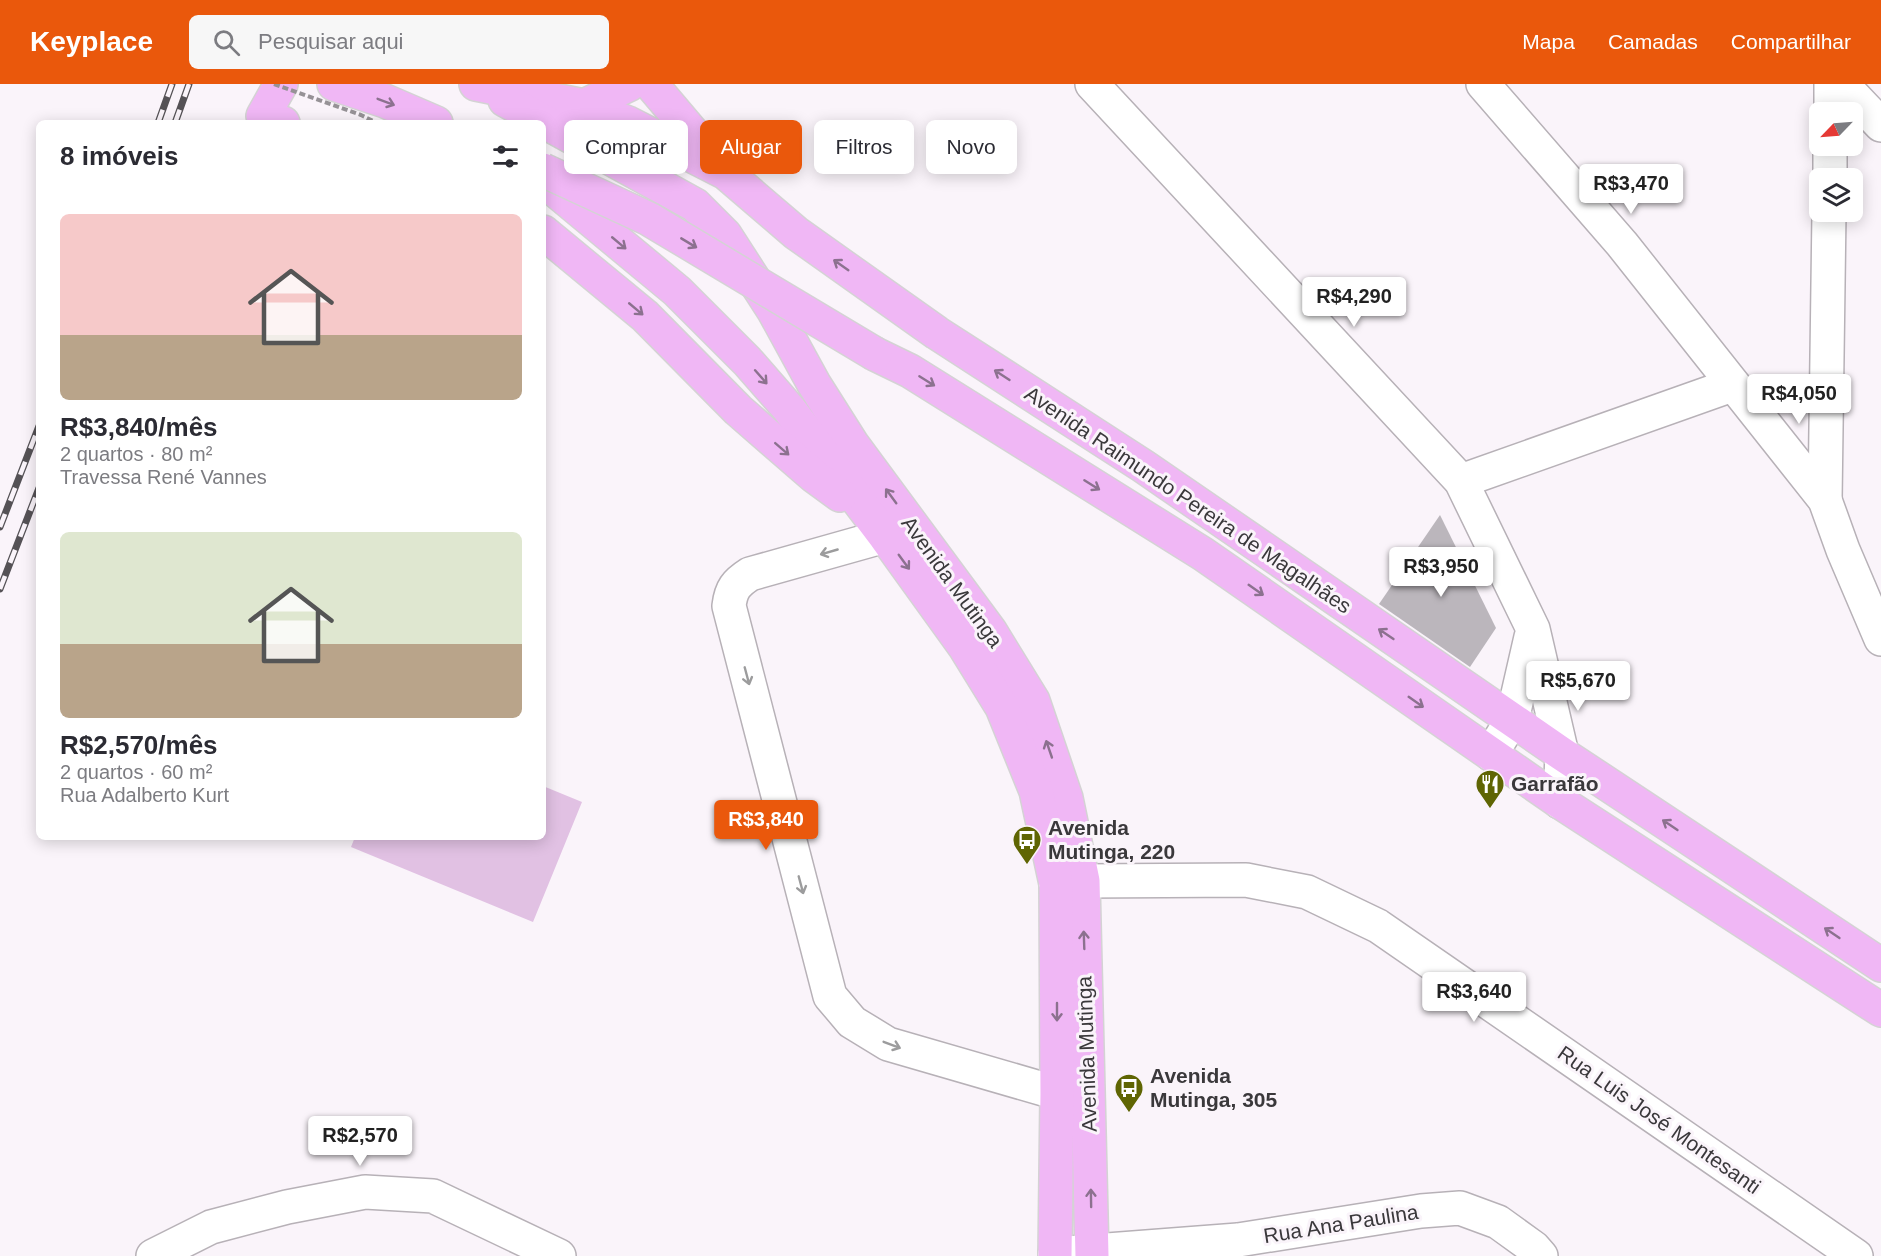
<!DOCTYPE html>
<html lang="pt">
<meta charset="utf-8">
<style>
body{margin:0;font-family:Arial,sans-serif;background:#f7f7f7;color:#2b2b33;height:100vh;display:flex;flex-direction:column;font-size:22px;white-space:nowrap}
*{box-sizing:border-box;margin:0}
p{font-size:20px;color:#7c7c81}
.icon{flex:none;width:33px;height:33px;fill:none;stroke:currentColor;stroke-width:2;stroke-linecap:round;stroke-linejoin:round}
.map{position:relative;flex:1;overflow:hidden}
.sheet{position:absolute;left:36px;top:36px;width:510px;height:720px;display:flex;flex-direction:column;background:#fff;border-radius:9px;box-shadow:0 3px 15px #0003}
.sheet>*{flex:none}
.hud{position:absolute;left:564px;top:36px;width:570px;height:54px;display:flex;gap:12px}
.needle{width:39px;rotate:245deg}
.controls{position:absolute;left:1809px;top:18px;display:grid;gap:12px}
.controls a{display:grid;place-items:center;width:54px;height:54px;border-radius:9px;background:#fff;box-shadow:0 3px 15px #0003;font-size:30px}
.price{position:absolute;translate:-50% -51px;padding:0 14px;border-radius:6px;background:#fff;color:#222;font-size:20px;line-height:39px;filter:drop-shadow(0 2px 3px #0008)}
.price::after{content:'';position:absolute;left:50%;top:36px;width:18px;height:14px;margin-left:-9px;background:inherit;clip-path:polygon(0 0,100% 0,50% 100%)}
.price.active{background:#ea580c;color:#fff}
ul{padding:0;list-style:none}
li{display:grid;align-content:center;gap:12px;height:318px;padding:0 24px}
li span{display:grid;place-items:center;height:186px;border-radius:9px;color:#555}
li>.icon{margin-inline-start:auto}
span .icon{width:108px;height:108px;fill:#fffc;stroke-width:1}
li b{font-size:26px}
h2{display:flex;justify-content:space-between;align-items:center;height:72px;padding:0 24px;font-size:26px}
.pill{padding:0 21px;border-radius:9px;background:#fff;box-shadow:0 3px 15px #0003;font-size:21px;line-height:54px}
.pill.active{background:#ea580c;color:#fff}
header{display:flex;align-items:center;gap:36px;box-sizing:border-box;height:84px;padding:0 30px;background:#ea580c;color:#fff}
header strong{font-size:28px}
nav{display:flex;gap:33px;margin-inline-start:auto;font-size:21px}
.search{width:420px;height:54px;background:#f7f7f7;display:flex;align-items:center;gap:15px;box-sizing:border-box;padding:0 21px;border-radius:9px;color:#7c7c81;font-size:22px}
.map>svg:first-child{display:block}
.pitch{fill:#e1c1e3}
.building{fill:#bbb6bc}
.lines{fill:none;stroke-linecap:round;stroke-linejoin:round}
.minor-casing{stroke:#b7b1b7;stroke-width:36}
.major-casing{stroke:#d4d3d4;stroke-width:36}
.minor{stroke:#fff;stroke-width:33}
.major{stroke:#f0b7f5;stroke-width:33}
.rail-casing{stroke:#555256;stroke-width:7}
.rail{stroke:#faf4fa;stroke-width:4.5;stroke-dasharray:14;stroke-linecap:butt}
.major-bridge-casing{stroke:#d4d3d4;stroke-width:36;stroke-linecap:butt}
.path-bridge{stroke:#969296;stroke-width:4;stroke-dasharray:6 3;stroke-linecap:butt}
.major-bridge{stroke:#f0b7f5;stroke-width:33}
.oneway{stroke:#8c718f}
.oneway2{stroke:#9c9c9d}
.labels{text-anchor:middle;stroke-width:6;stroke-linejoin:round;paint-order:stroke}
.street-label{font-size:21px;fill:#3a383b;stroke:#faf4fa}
.poi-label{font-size:21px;font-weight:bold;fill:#3a383b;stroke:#faf4fa;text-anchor:start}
</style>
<header>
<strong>Keyplace</strong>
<div class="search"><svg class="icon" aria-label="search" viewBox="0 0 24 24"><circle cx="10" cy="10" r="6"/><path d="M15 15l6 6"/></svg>Pesquisar aqui</div>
<nav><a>Mapa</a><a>Camadas</a><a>Compartilhar</a></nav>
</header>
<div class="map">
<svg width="1881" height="1172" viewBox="0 0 1881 1172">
<rect width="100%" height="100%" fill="#faf4fa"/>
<!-- pitch -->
<polygon class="pitch" points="543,702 582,718 533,838 351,763 355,753 543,753"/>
<!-- building -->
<polygon class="building" points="1440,431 1496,544 1470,583 1379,520"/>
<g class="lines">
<!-- minor casing -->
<g class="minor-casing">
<g id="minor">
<polyline points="1092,0 1461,397 1533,545 1562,670 1560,718"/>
<polyline points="1483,0 1622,160 1825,416 1843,466 1881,555"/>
<polyline points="1842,0 1881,41"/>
<polyline points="1831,28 1831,0"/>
<polyline points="1830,94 1830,62"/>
<polyline points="1461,397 1732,301"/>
<polyline points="1825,416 1829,128"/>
<path d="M885,452L750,490C736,499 731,505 729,522L830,912L852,938L888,960L1057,1009L1084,1019"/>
<polyline points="1491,670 1512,636 1531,553"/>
<polyline points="1056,800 1083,797 1246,796 1307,808 1378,842 1856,1172"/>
<polyline points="1055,1170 1238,1156 1421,1127 1460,1124 1498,1138 1534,1164 1541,1172"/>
<polyline points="153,1172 211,1143 287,1123 365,1108 433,1112 559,1172"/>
</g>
</g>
<!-- major casing -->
<g class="major-casing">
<g id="major">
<polyline points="281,0 263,32 283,39"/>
<polyline points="334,0 385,17 436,39"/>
<polyline points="476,0 584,22 628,39 726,89 796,149 937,249 1143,382 1562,670 1881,881"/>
<polyline points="651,0 717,78"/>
<polyline points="505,16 695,121 725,151 774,227 814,300 852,360 990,547 1033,617 1066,714 1083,797 1092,1172"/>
<polyline points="584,22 630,0"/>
<polyline points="543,96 677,207 747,277 789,325 885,452 965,563 1002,623 1036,707 1056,800 1057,1009 1055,1172"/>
<polyline points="543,148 645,232 738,326 814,392 840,411"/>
<polyline points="875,270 910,287 1203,470 1560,718 1881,926"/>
</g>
</g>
<!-- minor -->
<use href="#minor" class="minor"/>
<!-- major -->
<use href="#major" class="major"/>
<!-- rail casing -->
<g class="rail-casing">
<g id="rail">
<polyline points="158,39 172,0"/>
<polyline points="175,39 189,0"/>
<polyline points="0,443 39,342"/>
<polyline points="0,505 39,404"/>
</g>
</g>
<!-- rail -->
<use href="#rail" class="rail"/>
<!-- major-bridge casing -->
<g class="major-bridge-casing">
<polyline id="major-bridge" points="543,86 649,135 875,270"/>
</g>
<!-- path-bridge -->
<polyline class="path-bridge" points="274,0 361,31 377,39"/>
<!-- major-bridge -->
<use href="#major-bridge" class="major-bridge"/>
</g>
<!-- one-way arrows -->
<defs><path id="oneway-shaft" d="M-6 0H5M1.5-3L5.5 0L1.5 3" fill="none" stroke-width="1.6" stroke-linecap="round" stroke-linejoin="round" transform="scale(1.5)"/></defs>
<g class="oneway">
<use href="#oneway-shaft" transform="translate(386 18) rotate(21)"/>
<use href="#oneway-shaft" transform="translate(619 159) rotate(40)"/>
<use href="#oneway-shaft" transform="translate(689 159) rotate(31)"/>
<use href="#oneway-shaft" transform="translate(841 181) rotate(-145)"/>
<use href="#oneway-shaft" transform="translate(636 225) rotate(40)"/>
<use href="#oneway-shaft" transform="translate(1002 291) rotate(-147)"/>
<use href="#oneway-shaft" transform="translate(761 293) rotate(49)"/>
<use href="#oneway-shaft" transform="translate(927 297) rotate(32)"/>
<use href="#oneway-shaft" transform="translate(782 365) rotate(41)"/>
<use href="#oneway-shaft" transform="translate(1092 401) rotate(32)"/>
<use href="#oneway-shaft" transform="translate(891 412) rotate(-126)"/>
<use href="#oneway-shaft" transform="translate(904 478) rotate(54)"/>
<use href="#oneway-shaft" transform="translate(1256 506) rotate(35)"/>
<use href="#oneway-shaft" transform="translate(1386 550) rotate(-146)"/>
<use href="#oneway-shaft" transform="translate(1416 618) rotate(35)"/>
<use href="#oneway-shaft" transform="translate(1049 665) rotate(-109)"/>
<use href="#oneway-shaft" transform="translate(1670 741) rotate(-146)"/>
<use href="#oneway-shaft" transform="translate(1832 849) rotate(-146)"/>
<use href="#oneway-shaft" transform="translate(1084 856) rotate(-92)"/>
<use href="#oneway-shaft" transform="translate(1057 928) rotate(90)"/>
<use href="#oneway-shaft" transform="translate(1091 1114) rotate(-91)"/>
</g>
<g class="oneway2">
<use href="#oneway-shaft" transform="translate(829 468) rotate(164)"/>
<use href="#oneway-shaft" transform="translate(747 592) rotate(75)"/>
<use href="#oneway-shaft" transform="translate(801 801) rotate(75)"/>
<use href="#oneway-shaft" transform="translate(892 961) rotate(21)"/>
</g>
<!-- icons -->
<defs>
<g id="restaurant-pin" transform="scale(1.5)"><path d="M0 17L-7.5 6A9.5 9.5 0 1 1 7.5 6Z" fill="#5f6503" stroke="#faf4fa"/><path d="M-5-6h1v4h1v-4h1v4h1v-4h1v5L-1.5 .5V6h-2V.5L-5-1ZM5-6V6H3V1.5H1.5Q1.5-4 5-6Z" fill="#fff"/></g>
<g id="bus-pin" transform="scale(1.5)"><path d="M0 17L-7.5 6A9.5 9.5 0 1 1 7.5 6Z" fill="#5f6503" stroke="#faf4fa"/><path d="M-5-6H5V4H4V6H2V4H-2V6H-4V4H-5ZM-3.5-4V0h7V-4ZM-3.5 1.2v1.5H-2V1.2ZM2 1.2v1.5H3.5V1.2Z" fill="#fff"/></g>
</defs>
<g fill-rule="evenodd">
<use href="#restaurant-pin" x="1490" y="700"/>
<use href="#bus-pin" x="1027" y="756"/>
<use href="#bus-pin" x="1129" y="1004"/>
</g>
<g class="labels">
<!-- street labels -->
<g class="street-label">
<text transform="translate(1188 416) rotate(34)" y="7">Avenida Raimundo Pereira de Magalhães</text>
<text transform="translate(952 498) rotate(54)" y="7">Avenida Mutinga</text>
<text transform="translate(1087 970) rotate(-92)" y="7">Avenida Mutinga</text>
<text transform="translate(1659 1036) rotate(35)" y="7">Rua Luis José Montesanti</text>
<text transform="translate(1341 1140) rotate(-9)" y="7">Rua Ana Paulina</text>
</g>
<!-- poi labels -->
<g class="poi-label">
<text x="1511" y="707">Garrafão</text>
<text x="1048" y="751">Avenida<tspan x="1048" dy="24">Mutinga, 220</tspan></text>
<text x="1150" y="999">Avenida<tspan x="1150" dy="24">Mutinga, 305</tspan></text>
</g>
</g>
</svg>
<div class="controls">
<a><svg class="needle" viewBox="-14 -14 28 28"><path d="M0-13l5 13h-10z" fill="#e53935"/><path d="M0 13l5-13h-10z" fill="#7c7c81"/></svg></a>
<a><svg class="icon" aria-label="layers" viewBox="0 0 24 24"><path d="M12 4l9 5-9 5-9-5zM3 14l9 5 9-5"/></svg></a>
</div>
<b class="price" style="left:1631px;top:131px">R$3,470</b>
<b class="price" style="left:1354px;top:244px">R$4,290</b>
<b class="price" style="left:1799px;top:341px">R$4,050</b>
<b class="price" style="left:1441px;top:514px">R$3,950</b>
<b class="price" style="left:1578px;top:628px">R$5,670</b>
<b class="price active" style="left:766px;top:767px">R$3,840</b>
<b class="price" style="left:1474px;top:939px">R$3,640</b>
<b class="price" style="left:360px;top:1083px">R$2,570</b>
<div class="hud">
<a class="pill">Comprar</a>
<a class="pill active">Alugar</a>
<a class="pill">Filtros</a>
<a class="pill">Novo</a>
</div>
<section class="sheet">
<h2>8 imóveis<svg class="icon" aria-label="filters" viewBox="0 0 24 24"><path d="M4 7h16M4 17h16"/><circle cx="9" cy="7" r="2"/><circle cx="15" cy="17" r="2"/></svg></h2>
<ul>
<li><span style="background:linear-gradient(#f6c9c9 65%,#b9a48a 0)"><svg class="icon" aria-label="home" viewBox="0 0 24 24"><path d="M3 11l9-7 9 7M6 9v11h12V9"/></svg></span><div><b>R$3,840/mês</b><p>2 quartos · 80 m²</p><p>Travessa René Vannes</p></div></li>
<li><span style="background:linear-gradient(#dfe7d0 60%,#b9a48a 0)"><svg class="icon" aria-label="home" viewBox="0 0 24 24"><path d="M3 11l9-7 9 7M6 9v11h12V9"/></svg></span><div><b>R$2,570/mês</b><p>2 quartos · 60 m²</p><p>Rua Adalberto Kurt</p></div></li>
</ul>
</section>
</div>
